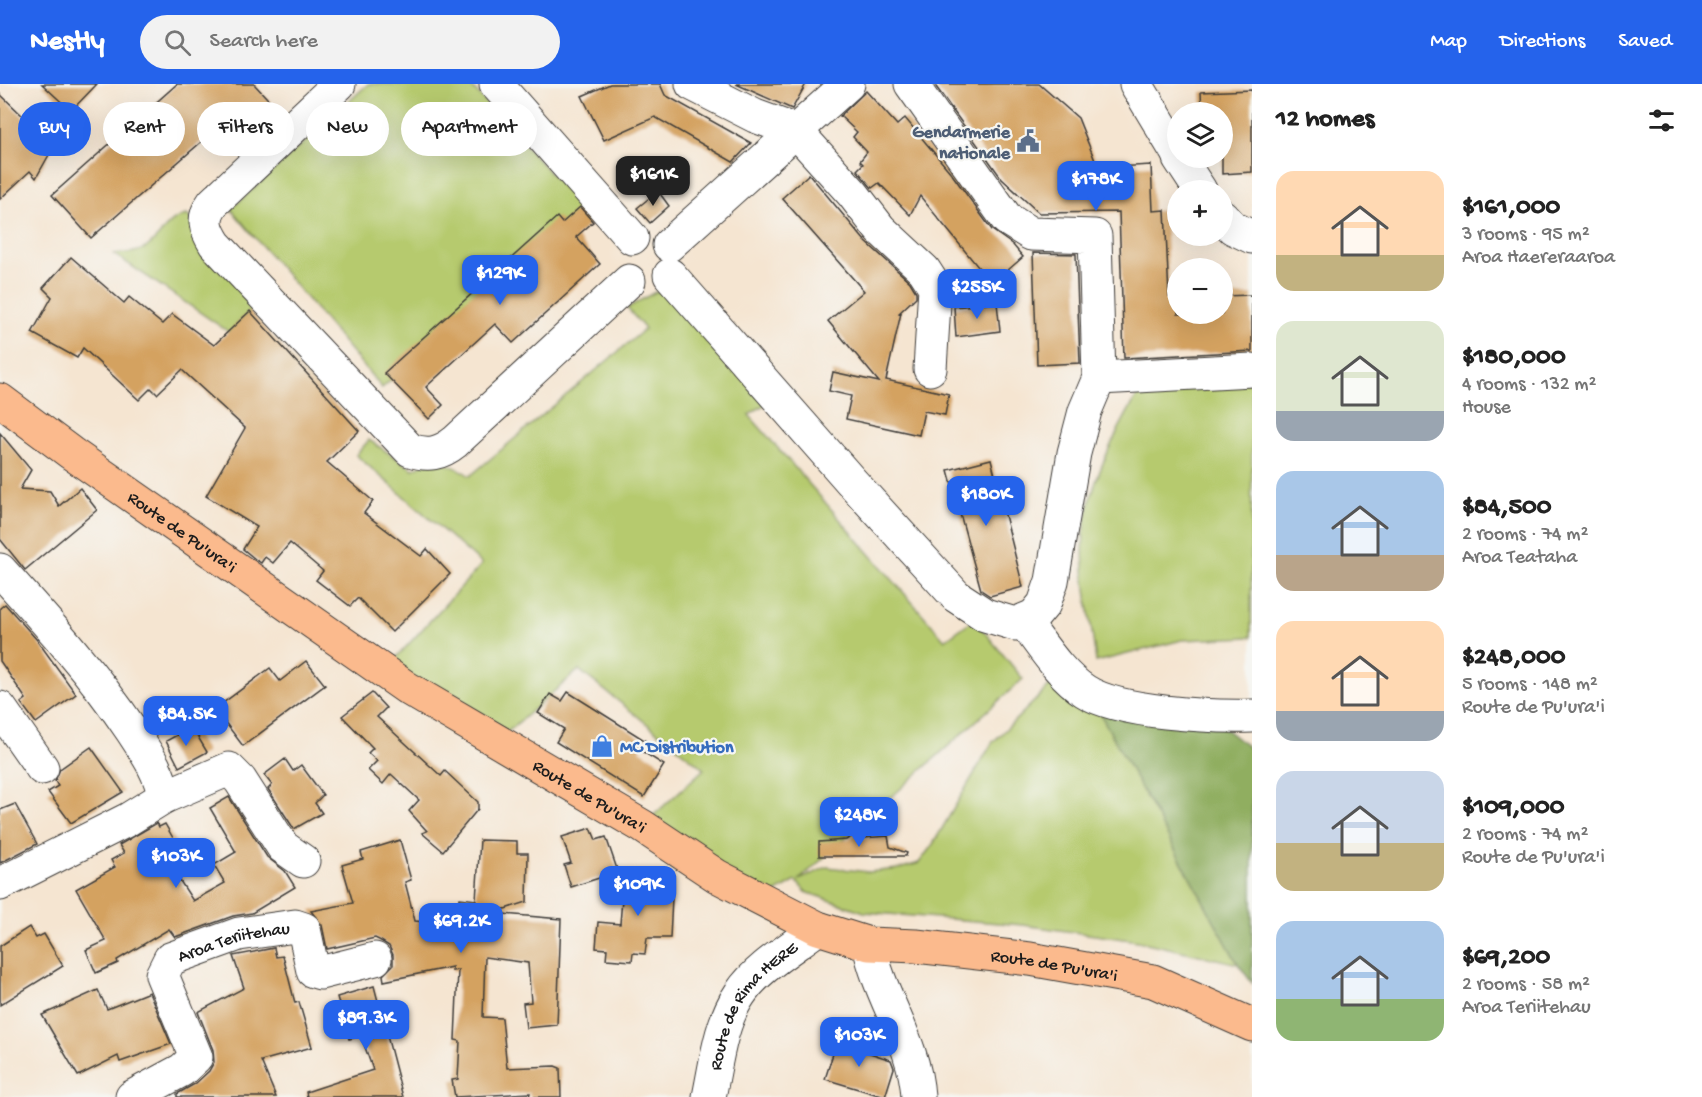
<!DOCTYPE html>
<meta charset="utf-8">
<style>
body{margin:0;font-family:"Gochi Hand",sans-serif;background:#f2f2f2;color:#222;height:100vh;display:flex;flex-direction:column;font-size:22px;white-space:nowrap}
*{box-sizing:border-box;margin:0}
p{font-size:20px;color:#767676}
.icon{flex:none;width:33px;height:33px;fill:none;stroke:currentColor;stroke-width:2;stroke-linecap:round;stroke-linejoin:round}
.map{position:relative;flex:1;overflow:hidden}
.drawer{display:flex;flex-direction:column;background:#fff;width:450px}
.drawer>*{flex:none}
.guide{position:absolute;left:18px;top:18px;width:570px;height:54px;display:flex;gap:12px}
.fabs{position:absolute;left:1167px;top:18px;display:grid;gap:12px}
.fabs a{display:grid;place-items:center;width:66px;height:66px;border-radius:50%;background:#fff;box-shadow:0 6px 24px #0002;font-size:30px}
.price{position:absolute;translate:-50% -51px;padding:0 14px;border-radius:12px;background:#2563eb;color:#fff;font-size:20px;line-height:39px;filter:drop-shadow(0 2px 3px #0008)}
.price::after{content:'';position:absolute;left:50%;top:36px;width:18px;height:14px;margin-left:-9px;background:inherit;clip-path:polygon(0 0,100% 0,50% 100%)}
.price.current{background:#222;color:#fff}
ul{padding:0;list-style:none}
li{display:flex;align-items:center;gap:18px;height:150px;padding:0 24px}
li span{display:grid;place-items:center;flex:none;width:168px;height:120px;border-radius:18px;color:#555}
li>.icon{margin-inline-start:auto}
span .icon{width:72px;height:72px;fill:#fffc;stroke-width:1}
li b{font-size:26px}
h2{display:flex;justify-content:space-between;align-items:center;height:72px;padding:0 24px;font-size:26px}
.tag{padding:0 21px;border-radius:27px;background:#fff;box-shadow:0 6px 24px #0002;font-size:21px;line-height:54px}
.tag.current{background:#2563eb;color:#fff}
header{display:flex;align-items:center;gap:36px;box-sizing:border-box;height:84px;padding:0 30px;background:#2563eb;color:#fff}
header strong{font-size:28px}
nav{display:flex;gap:33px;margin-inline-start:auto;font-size:21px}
.search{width:420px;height:54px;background:#f2f2f2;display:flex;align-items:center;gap:15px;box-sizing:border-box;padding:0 21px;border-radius:33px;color:#767676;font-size:22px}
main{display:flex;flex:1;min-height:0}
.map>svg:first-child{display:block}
.green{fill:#b6ca6e;stroke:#697345;stroke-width:1.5}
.forest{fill:#90ae61;stroke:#56653e;stroke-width:1.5}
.building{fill:#d4a260}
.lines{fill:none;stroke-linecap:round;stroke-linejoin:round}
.minor-casing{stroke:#3d3a37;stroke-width:35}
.major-casing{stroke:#3d3a37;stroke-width:35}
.minor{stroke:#fff;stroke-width:33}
.major{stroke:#fbba8d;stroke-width:33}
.labels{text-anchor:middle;stroke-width:4.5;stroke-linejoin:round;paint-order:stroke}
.service-label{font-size:18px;font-weight:bold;fill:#4e5e75;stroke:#f6f6f2;text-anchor:end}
.street-label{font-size:18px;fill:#1c1c1c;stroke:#f6f6f2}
.shop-label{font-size:18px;font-weight:bold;fill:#366cbe;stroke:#f6f6f2;text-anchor:start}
</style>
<header>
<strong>Nestly</strong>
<div class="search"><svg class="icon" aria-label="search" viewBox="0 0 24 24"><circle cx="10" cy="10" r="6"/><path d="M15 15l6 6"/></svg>Search here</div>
<nav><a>Map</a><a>Directions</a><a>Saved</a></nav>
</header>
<main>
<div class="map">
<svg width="1252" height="1013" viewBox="0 0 1252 1013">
<rect width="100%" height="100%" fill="#f6f6f2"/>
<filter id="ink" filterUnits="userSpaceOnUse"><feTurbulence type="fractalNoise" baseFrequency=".0167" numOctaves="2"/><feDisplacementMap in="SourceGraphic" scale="12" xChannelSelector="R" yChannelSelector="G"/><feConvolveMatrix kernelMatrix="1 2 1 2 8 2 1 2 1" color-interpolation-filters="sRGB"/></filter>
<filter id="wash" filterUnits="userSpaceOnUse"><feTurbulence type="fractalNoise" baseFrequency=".008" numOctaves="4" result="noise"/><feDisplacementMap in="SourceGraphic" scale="24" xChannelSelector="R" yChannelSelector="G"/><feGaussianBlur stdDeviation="1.35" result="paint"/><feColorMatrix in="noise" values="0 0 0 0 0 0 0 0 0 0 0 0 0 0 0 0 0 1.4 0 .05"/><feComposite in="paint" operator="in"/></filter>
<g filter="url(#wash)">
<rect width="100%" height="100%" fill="#f5e5d1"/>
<!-- green -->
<g class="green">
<polygon points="368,0 469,0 581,123 382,304 231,125"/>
<path d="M187,131L264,213L229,248L114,170C125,169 138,169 147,163C161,153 168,134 187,131Z"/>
<path d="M655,208H682L771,316L749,331L945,556L974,535L1023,595L799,796L827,783L868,788L899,785L919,779L933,760L992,659L1063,589L1086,604L1238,880L1138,857L1023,841L864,828L806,808L796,797L763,816L642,742L704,685L579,586L498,656L383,588L482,480L356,371L369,356L413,385C434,373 451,379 470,392L645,245L627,224Z"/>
<path d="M1180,298H1252L1251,553L1182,556L1096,578C1092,542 1080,484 1084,450C1089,401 1114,350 1139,309Z"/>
</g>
<!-- forest -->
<polygon class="forest" points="1086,604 1223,643 1252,666 1252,899 1238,880"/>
<g id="blocks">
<!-- building -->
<g class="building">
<polygon points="42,0 97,0 71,27"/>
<polygon points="177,0 254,0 278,26 241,58 223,39 91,154 52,111"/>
<polygon points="610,0 660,0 665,11 751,59 733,78 655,33 604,56 582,12"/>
<polygon points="736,0 806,0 792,25"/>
<polygon points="934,0 1039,0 1078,34 1098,84 1151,81 1153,127 1165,126 1169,213 1178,213 1178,230 1222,230 1222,212 1252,211 1252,267 1124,274 1119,128 1039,129 1002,95"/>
<polygon points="1252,6 1252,88 1222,90 1222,28 1202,28 1201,8"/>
<polygon points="866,7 897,41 905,34 951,89 992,146 1013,161 1023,173 992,200 920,112 910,131 879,99 872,104 857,86 863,80 860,77 867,68 853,53 857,48 840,32"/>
<polygon points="0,10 54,62 36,94 30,87 0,115"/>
<polygon points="809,90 865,157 910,198 916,208 916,213 898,230 901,229 886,296 949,310 945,331 924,327 919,351 846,335 851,312 829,307 833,288 879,298 828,237 864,207 782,114"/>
<polygon points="658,107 669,122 650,139 637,124"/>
<polygon points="580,123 593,138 576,153 600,180 513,259 495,240 426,303 443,321 429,335 384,289 557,133 562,139"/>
<polygon points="1033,169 1076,170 1080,279 1037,281"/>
<polygon points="71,173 124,219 129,213 162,240 172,230 214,261 250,227 359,347 327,378 373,417 364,429 421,472 427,465 450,490 392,548 358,514 350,522 316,496 323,487 290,459 273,479 265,473 261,479 255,475 243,465 257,443 206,412 245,344 182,286 157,310 151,304 139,316 83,264 77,274 32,249 52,213 43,204"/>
<polygon points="997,219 1000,247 956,253 954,223"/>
<polygon points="0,349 31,386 20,405 50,407 59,422 80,404 97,426 25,486 0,455"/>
<polygon points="991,375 1023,503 990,512 981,506 948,386"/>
<polygon points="5,520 37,556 76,610 36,639 21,619 26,615 0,577 0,524"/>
<polygon points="306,577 325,601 243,662 215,625 270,584 280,597"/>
<polygon points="568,608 646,657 640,666 664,681 644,713 556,658 564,645 538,629 550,610 562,617"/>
<polygon points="372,609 386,624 377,633 441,692 445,687 478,718 478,725 443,767 422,749 427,747 409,727 419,716 391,690 383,700 368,686 377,677 368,669 373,664 342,632"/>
<polygon points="192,643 207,668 179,683 166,657"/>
<polygon points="91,663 123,708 71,739 48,708 58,702 55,697 60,685"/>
<polygon points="285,675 293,687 301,681 323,711 315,719 322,729 294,745 268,705 272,701 264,691"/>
<polygon points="229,713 267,773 285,787 295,803 252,829 233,832 175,853 169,845 117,876 118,879 96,889 86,866 106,857 76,805 115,783 111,776 124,769 119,761 157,739 159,743 165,740 185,775 171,783 193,817 225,799 214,781 236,768 210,724"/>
<polygon points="15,720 37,760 0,779 0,726"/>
<polygon points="591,744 596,756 606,753 618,788 571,803 564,781 571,779 562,753"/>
<polygon points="854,751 864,754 888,752 890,763 907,769 906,772 819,772 819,758 846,756"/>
<polygon points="400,756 411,796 405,798 415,837 456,841 460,814 476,816 480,756 517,757 517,769 528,769 527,818 492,829 561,835 557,941 526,944 523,919 531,918 528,879 485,873 483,933 502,934 507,984 555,982 560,984 561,1013 529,1013 530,1009 455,1013 452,996 458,995 460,957 455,956 458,886 452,887 452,883 384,897 383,891 393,881 393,871 389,862 381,857 375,854 327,865 322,841 311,827 353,819 342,781 363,775 361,768"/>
<polygon points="624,790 673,793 670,854 647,854 645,870 633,869 632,877 606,875 607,865 596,864 598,838 620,840"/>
<polygon points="29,843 36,854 44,850 63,882 0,921 0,862"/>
<polygon points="274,864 276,873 283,872 295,919 299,918 312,963 261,977 276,1013 177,1013 177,1010 195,1000 209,987 214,978 213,966 198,928 244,904 233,872"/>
<polygon points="374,902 403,1013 307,1013 306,1008 373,986 361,952 349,955 337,913"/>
<polygon points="98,906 107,925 149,908 171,960 120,978 118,972 78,992 42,931"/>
<polygon points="839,951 867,960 864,967 891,976 894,984 885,1013 825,995"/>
</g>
</g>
</g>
<g filter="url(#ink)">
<use href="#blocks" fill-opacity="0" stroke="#3d3a37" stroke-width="1.5"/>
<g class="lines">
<!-- minor casing -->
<g class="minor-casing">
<g id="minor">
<path d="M339,0L213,119C202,134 205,144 215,160L410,366C428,372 440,370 455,358L629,197"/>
<polyline points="496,0 632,154"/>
<polyline points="692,0 755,32 796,47 853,110 880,145 924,186 935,203 930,285"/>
<polyline points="1136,0 1178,70"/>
<polyline points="1179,74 1200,106"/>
<polyline points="1222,132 1233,144 1252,153"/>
<polyline points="669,161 848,0"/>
<polyline points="670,191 851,397 956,512 985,531 1015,540 1034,532 1044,520 1052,497 1074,369 1085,327 1099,294 1095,152 1031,150 1007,135 911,0"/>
<polyline points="1099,294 1252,286"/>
<path d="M0,486C47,538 93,589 132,647C145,667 161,689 164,713L127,736L0,800"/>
<path d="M1024,538C1042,561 1060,591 1085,607C1119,629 1211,633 1252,632"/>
<polyline points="0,624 42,684"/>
<polyline points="164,713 229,685 240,696 283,763 303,777"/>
<path d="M869,860C879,913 915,958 918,1013"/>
<path id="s1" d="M132,1013L182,986L196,973L162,891L170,875L239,850L295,842L304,845L313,887L320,889L375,875"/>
<path id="s2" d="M709,1013C716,980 720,939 740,910C758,883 792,864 818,844"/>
</g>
</g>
<!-- major casing -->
<g class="major-casing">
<g id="major">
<path id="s3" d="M0,316L71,369L407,604L642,742L717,792L818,844L869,860L916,862L1030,875L1153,897L1252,941"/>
</g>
</g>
<!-- minor -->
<use href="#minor" class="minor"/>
<!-- major -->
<use href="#major" class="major"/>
</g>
</g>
<!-- icons -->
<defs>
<g id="civic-bare" transform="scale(1.8)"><path d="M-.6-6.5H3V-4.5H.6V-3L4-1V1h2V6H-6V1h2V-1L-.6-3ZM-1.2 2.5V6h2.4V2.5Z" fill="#5c6f8a" stroke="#f6f6f2" stroke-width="2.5" paint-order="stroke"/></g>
<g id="shop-bare" transform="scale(1.8)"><path d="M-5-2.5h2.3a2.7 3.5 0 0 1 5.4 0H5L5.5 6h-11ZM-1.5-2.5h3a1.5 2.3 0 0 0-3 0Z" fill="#3f7fe0" stroke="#f6f6f2" stroke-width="2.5" paint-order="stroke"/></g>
</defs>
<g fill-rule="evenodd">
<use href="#civic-bare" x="1028" y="57"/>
<use href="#shop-bare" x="602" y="662"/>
</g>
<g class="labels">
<!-- service labels -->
<g class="service-label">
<text x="1010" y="53">Gendarmerie<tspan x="1010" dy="21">nationale</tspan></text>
</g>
<!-- street labels -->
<g class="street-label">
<text dy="6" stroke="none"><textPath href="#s3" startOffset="225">Route de Pu'ura'i</textPath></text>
<text dy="6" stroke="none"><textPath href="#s3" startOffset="711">Route de Pu'ura'i</textPath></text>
<text dy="6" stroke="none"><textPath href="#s1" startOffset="249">Aroa Teriitehau</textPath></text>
<text dy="6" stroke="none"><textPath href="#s3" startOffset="1215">Route de Pu'ura'i</textPath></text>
<text dy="6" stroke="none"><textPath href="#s2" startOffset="105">Route de Rima HERE</textPath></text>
</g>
<!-- shop labels -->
<g class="shop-label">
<text x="620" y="668">MC Distribution</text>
</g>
</g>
</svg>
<div class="fabs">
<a><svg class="icon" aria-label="layers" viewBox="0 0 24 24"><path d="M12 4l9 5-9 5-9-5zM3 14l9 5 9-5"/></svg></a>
<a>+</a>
<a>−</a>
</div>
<b class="price current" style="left:653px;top:123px">$161K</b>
<b class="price" style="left:1096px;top:128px">$178K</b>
<b class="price" style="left:500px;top:222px">$129K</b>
<b class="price" style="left:977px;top:236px">$255K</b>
<b class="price" style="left:986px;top:443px">$180K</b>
<b class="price" style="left:186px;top:663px">$84.5K</b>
<b class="price" style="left:859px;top:764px">$248K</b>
<b class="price" style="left:176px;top:805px">$103K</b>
<b class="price" style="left:638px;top:833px">$109K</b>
<b class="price" style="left:461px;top:870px">$69.2K</b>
<b class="price" style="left:366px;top:967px">$89.3K</b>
<b class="price" style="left:859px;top:984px">$103K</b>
<div class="guide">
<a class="tag current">Buy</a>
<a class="tag">Rent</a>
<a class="tag">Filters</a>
<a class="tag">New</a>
<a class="tag">Apartment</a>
</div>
</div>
<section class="drawer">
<h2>12 homes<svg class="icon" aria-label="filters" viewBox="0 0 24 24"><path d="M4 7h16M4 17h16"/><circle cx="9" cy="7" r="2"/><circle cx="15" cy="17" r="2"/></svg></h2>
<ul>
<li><span style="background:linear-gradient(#ffd9b3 70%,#c2b280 0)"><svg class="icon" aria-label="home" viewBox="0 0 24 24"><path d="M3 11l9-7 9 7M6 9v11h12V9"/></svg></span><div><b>$161,000</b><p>3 rooms · 95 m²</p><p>Aroa Haereraaroa</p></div></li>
<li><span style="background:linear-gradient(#dfe7d0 75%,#9aa5b1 0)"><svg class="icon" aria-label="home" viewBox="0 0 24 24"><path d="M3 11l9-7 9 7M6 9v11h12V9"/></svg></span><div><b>$180,000</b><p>4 rooms · 132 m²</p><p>House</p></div></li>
<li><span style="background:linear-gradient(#a9c7e8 70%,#b9a48a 0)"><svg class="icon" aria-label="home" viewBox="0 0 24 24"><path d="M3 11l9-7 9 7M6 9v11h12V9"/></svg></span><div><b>$84,500</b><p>2 rooms · 74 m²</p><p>Aroa Teataha</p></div></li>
<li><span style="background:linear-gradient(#ffd9b3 75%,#9aa5b1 0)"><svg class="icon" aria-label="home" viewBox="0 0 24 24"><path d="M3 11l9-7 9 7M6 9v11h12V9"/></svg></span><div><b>$248,000</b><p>5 rooms · 148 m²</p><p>Route de Pu'ura'i</p></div></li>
<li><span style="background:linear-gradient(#c9d6e8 60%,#c2b280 0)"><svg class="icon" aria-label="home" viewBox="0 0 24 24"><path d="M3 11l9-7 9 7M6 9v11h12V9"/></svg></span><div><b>$109,000</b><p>2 rooms · 74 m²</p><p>Route de Pu'ura'i</p></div></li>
<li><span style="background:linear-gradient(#a9c7e8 65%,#8fb573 0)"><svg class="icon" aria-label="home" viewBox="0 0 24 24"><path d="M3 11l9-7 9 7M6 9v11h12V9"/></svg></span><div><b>$69,200</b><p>2 rooms · 58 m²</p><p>Aroa Teriitehau</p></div></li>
</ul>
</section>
</main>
